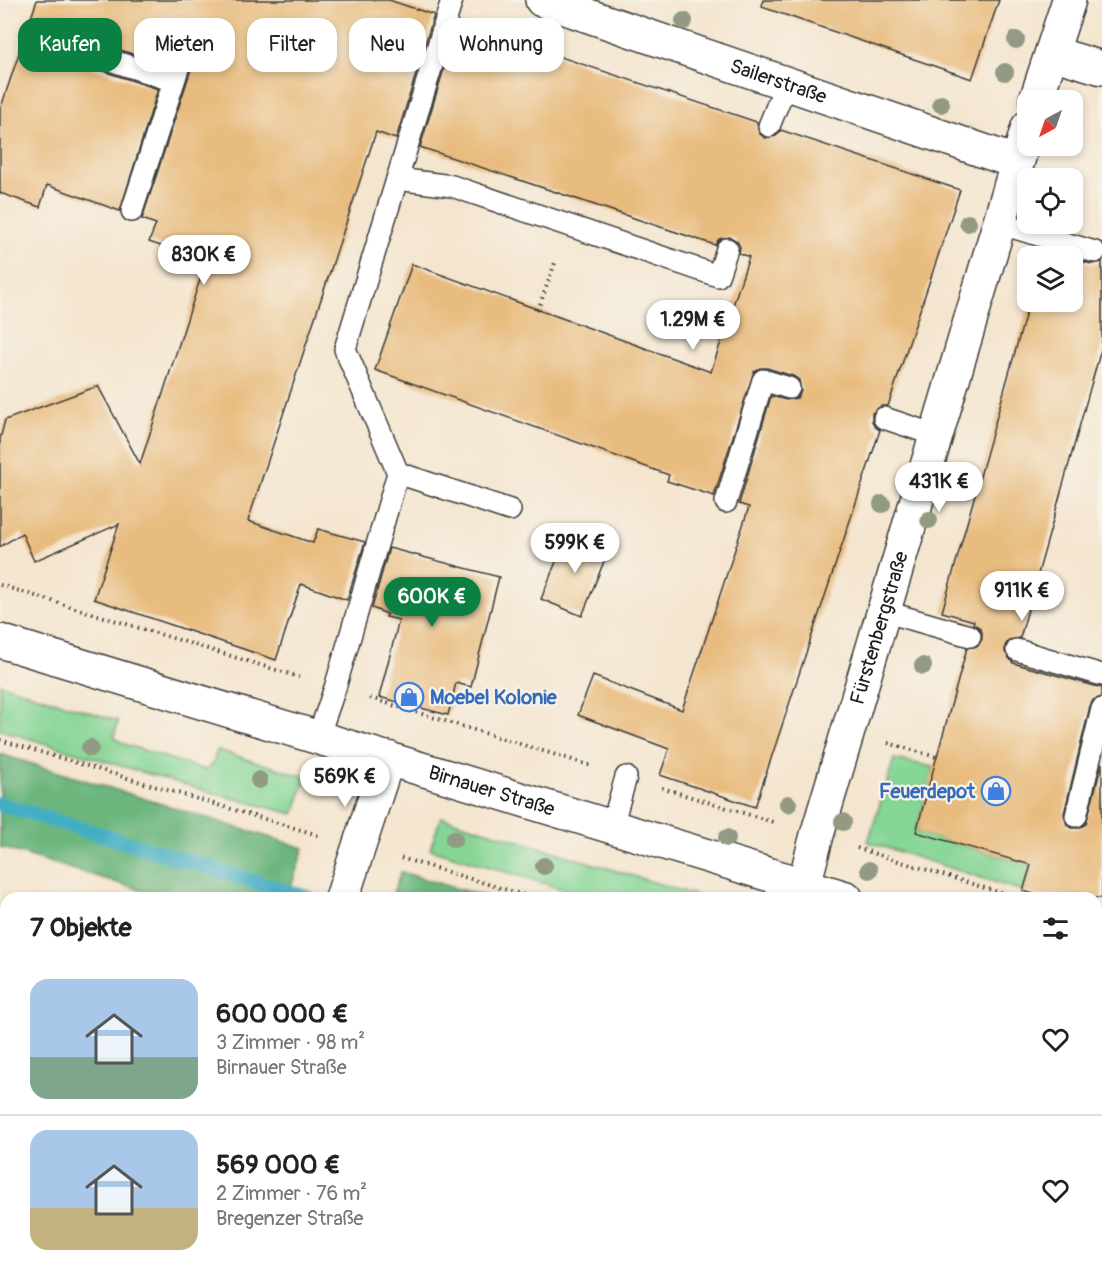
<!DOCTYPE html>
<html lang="de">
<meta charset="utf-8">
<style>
body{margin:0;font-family:Pangolin,sans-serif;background:#f2f2f2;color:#222;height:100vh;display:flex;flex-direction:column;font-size:22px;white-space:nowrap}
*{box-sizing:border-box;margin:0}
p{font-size:20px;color:#767676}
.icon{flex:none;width:33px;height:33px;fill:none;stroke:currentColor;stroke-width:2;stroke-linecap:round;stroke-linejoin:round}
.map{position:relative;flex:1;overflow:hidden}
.side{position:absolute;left:0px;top:892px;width:1102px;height:386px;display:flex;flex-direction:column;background:#fff;border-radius:18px 18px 0 0;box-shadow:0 3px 9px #0003}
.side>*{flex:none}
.hud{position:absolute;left:18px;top:18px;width:600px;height:54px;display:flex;gap:12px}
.needle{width:39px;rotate:220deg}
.tools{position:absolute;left:1017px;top:90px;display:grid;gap:12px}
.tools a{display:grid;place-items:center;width:66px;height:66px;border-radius:12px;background:#fff;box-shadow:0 3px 9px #0003;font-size:30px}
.price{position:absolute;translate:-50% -51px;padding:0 14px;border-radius:21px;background:#fff;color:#222;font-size:20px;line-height:39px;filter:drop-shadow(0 2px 3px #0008)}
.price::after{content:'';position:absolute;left:50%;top:36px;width:18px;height:14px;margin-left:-9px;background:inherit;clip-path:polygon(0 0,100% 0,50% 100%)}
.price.current{background:#0b8043;color:#fff}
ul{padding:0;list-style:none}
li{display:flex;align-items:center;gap:18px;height:150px;padding:0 30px}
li+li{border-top:2px solid #e0e0e0}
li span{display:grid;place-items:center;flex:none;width:168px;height:120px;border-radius:18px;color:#555}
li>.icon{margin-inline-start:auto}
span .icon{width:72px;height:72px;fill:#fffc;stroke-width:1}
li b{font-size:26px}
h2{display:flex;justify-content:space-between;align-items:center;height:72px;padding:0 30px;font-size:26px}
.chip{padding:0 21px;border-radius:18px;background:#fff;box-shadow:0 3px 9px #0003;font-size:21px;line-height:54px}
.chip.current{background:#0b8043;color:#fff}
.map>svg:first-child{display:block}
.green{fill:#85d595;stroke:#507858;stroke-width:1.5}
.forest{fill:#6cb67e;stroke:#44694d;stroke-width:1.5}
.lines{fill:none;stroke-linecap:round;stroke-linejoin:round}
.stream{stroke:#43aec2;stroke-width:15}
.building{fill:#e8bb7e}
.service-casing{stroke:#3c3a37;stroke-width:24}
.minor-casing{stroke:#3c3a37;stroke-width:36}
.path{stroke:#3c3a37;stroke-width:4;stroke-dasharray:1.5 4.5;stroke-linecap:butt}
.service{stroke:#fff;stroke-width:21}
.minor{stroke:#fff;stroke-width:33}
.tree{fill:#929a84}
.labels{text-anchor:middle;stroke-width:4.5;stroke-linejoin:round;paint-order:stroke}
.street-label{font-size:20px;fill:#1c1c1c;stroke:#f7f3e8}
.shop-label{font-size:20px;font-weight:bold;fill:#366cbe;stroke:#f7f3e8;text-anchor:start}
</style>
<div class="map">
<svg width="1102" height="1277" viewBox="0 0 1102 1277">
<rect width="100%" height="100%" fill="#f7f3e8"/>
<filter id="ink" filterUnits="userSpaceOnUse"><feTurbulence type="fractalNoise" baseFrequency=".0167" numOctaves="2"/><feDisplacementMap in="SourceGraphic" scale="12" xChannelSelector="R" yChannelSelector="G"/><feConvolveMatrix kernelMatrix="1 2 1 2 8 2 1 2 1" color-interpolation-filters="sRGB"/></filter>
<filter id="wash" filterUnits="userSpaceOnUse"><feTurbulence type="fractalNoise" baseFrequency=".008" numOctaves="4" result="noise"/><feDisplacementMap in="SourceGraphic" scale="24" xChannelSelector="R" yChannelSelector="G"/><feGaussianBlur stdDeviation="1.35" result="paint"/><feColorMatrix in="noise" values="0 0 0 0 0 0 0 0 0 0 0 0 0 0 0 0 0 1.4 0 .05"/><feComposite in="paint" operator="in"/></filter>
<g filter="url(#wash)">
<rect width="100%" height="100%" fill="#f4e5cf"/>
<!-- green -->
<g class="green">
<polygon points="0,684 118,721 114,737 124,744 205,770 213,764 217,750 306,777 294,814 216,794 0,730"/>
<polygon points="894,759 934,767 916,832 1031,865 1023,891 868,842"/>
<polygon points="441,817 705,898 592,898 430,849"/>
<polygon points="875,1272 1044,1272 1043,1277 892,1277"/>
</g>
<!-- forest -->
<g class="forest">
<polygon points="0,754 304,848 287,898 167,898 0,847"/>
<polygon points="401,872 489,898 391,898"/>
<polygon points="1097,1084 1102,1086 1102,1277 1043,1277 1044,1272 1096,1272"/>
</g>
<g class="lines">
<!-- stream -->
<g class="stream">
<polyline points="0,804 309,898"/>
<polyline points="1096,1140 1102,1142"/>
</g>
</g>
<g id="blocks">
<!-- building -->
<g class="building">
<polygon points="37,0 389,0 434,15 396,139 376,132 248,521 313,543 318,529 365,542 347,600 301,584 276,660 94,599 119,524 34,561 22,533 0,547 0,439 5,420 98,386 140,464 206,261 149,242 156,224 142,219 198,48 198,41 190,32 183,32 177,35 166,65 47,26 41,25 35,28 31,33 30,40 33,46 38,50 158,89 120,211 47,185 40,207 0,193 0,110"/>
<polygon points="763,0 999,0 972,79 762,7"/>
<polygon points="458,23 757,122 759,133 765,138 776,136 781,130 960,190 888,406 881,406 872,413 872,421 875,427 880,430 755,807 660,775 669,749 578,715 593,676 682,710 749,507 739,504 771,396 786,400 797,398 801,391 799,380 793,376 767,368 760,368 754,371 714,496 667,481 669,475 375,370 412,264 711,372 749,257 739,253 740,247 737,241 730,237 719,239 715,245 420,147"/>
<polygon points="1072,259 1092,264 1102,262 1102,346 1020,638 1009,640 1005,646 1005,652 1013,663 1102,688 1102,697 1093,700 1090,706 1064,814 1067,825 1072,828 1079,828 1086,824 1102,763 1102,898 1048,898 1023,891 1031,865 916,832 967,648 978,646 982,639 982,632 979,627 973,624 974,621 942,612 1029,302 1072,302"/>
<polygon points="568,532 609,549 582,616 541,599"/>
<polygon points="389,548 499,577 471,687 456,683 448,715 379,697 399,620 386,617 387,614 372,608"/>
</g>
</g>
</g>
<g filter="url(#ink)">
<use href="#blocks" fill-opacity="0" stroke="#3c3a37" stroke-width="1.5"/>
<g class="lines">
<!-- service casing -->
<g class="service-casing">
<g id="service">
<polyline points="43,38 174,81 186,44"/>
<polyline points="769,126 786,84"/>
<polyline points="397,179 452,186 718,276 727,249"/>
<polyline points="132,211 174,81"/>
<polyline points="998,223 1095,252"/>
<polyline points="884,418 935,435"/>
<polyline points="398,473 510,510"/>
<polyline points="726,502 763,380 789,388"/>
<polyline points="883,611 970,636"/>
<polyline points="1017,650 1102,675"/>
<polyline points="318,737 335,688 398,473 345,349 452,0"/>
<polyline points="1076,816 1102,709"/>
<polyline points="612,826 626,777"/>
</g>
</g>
<!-- minor casing -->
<g class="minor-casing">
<g id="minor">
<path id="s1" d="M542,0L1016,162"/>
<polyline points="1052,53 1102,68"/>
<polyline points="1036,100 1069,0"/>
<path id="s2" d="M0,641L846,898"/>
<path id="s3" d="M804,885L817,835L1028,127"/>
<polyline points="342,898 388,758"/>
<polyline points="1096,978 1102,980"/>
<polyline points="0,1171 6,1170"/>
<polyline points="307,1272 312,1277"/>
</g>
</g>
<!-- path -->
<g class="path">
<polyline points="538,310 556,260"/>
<polyline points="0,585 299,677"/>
<polyline points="370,698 592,766"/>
<polyline points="0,740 318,835"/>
<polyline points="888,743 936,757"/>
<polyline points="662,788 776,823"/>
<polyline points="857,848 1017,898"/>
<polyline points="401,858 534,898"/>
<polyline points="1096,924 1102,926"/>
<polyline points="1096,1068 1102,1070"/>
<polyline points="233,1272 240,1277"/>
<polyline points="476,1272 492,1277"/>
</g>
<!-- service -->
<use href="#service" class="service"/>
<!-- minor -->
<use href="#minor" class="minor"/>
</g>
<!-- trees -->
<g class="tree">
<circle cx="684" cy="21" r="9"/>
<circle cx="1016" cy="40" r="9"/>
<circle cx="1005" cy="72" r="9"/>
<circle cx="941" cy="104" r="9"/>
<circle cx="968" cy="223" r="9"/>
<circle cx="882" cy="504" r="9"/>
<circle cx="929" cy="520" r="9"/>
<circle cx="923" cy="666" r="9"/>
<circle cx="90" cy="748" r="9"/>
<circle cx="259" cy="780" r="9"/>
<circle cx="788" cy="804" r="9"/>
<circle cx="843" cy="822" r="9"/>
<circle cx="727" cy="838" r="9"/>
<circle cx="454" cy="839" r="9"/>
<circle cx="544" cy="866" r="9"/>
<circle cx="869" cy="870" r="9"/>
</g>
</g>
<!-- icons -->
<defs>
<g id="shop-ring" transform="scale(1.5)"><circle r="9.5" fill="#f7f3e8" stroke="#3f7fe0" stroke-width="1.5"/><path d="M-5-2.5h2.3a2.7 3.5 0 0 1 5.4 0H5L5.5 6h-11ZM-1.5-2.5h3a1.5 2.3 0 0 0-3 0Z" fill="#3f7fe0"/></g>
</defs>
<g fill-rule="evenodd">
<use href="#shop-ring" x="409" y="697"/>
<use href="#shop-ring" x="996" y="791"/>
</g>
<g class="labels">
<!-- street labels -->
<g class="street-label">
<text dy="7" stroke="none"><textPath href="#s1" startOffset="250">Sailerstraße</textPath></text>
<text dy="7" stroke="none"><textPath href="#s3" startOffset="268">Fürstenbergstraße</textPath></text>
<text dy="7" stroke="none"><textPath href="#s2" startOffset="514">Birnauer Straße</textPath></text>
</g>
<!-- shop labels -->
<g class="shop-label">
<text x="430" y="704">Moebel Kolonie</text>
<text x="975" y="798" text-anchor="end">Feuerdepot</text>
</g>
</g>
</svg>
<div class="tools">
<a><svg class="needle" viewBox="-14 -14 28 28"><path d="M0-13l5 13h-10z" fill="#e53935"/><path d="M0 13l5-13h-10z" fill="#767676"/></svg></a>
<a><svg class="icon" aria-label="locate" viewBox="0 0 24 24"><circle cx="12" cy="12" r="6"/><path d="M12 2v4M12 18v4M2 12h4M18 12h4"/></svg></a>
<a><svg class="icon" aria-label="layers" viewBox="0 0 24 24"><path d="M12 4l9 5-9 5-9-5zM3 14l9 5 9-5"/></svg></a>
</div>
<b class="price" style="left:204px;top:286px">830K €</b>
<b class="price" style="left:693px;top:351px">1.29M €</b>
<b class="price" style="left:939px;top:513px">431K €</b>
<b class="price" style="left:575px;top:574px">599K €</b>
<b class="price" style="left:1022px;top:622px">911K €</b>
<b class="price current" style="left:432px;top:628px">600K €</b>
<b class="price" style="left:345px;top:808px">569K €</b>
<div class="hud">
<a class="chip current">Kaufen</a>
<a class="chip">Mieten</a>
<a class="chip">Filter</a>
<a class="chip">Neu</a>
<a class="chip">Wohnung</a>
</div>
<section class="side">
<h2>7 Objekte<svg class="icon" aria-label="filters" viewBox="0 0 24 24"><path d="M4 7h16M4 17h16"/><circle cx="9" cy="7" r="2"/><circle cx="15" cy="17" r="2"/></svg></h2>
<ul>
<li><span style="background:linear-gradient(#a9c7e8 65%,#7fa58c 0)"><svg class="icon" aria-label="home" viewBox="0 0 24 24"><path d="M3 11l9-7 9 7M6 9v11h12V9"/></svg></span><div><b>600 000 €</b><p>3 Zimmer · 98 m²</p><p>Birnauer Straße</p></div><svg class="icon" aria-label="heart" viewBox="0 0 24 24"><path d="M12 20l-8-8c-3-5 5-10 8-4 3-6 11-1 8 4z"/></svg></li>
<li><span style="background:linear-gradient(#a9c7e8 65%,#c2b280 0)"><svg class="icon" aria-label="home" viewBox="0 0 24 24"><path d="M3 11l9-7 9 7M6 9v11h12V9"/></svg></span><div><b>569 000 €</b><p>2 Zimmer · 76 m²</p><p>Bregenzer Straße</p></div><svg class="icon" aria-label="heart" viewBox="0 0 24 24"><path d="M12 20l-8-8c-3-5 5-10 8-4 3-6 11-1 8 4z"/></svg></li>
</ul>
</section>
</div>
